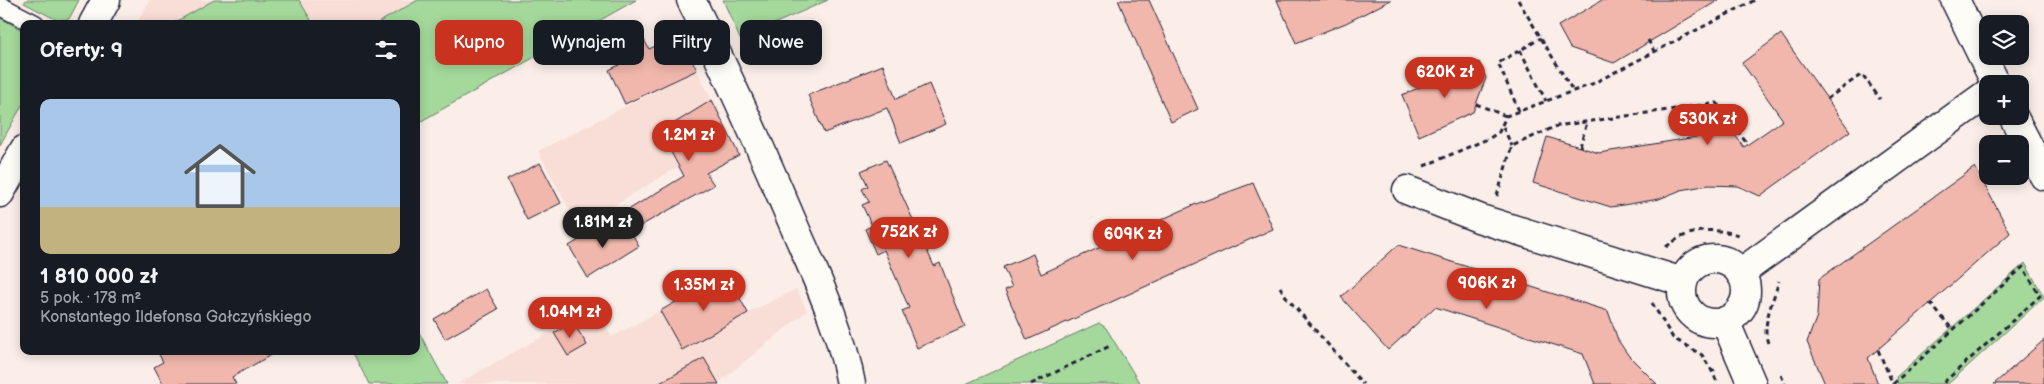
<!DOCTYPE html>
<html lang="pl">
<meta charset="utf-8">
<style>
body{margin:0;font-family:"Balsamiq Sans",sans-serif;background:#242831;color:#f1f3f6;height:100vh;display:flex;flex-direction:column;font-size:19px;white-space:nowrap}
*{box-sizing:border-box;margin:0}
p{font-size:16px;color:#9ea1a6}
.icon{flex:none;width:28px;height:28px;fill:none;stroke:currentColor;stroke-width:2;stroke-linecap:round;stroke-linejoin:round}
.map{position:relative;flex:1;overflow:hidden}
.drawer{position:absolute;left:20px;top:20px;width:400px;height:335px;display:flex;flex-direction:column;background:#171b24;border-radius:10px;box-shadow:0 2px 12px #0003}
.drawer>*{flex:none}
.banner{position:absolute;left:435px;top:20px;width:475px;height:45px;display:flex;gap:10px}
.controls{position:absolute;left:1979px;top:15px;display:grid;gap:10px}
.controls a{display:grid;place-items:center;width:50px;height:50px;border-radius:10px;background:#171b24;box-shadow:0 2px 12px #0003;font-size:25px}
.price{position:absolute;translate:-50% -42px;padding:0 11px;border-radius:18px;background:#c8321e;color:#fff;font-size:16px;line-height:32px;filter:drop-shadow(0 1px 2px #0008)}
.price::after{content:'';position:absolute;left:50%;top:30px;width:15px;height:11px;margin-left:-8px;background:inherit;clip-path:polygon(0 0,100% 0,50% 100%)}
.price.on{background:#222;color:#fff}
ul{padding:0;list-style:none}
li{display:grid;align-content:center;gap:10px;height:265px;padding:0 20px}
li span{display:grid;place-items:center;height:155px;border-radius:10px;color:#555}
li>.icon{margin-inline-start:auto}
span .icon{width:90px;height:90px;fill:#fffc;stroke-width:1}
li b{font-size:21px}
h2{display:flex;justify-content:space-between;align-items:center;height:60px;padding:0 20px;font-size:21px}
.chip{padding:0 18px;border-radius:10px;background:#171b24;box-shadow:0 2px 12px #0003;font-size:18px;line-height:45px}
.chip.on{background:#c8321e;color:#fff}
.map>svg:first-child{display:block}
.built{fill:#f8ded6}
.green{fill:#a5d99b;stroke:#647e6b}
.building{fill:#f1b7ac;stroke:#22223b}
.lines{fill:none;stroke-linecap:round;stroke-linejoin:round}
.service-casing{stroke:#22223b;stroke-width:21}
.minor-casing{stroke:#22223b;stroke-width:31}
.tertiary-casing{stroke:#22223b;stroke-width:31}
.path{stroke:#22223b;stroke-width:3;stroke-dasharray:5 4;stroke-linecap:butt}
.service{stroke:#fdfcf7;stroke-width:18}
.minor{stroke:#fdfcf7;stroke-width:28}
.tertiary{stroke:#fdfcf7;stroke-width:28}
</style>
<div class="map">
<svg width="2044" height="384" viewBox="0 0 2044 384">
<rect width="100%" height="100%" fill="#fbeee8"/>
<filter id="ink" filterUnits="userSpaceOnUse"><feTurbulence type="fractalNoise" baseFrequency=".02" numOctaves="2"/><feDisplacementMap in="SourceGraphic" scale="10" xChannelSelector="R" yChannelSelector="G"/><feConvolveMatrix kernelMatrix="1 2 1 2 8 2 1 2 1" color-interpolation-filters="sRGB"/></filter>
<g filter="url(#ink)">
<!-- built -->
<g class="built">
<polygon points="150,0 418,0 376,24 136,24"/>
<polygon points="697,70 739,155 706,173 697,155 579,227 538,151"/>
<polygon points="796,289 807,311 717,384 457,384 595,307 612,337 660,311 682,350 748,313"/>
</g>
<!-- green -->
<g class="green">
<polygon points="26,0 79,0 69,19 57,20 24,3"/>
<polygon points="214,0 299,0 311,20 304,24 172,24"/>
<polygon points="418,0 636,0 416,124 416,24 376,24"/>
<polygon points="723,0 828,0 740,39"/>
<polygon points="0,18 24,31 24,102 0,145"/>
<polygon points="2025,263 2044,297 1948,384 1898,384 1896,377"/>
<polygon points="1099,323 1106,328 1140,384 966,384"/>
<polygon points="416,327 447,384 369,384 352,351 416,351"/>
</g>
<!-- building -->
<g class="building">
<polygon points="1118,0 1149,0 1198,109 1171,122"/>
<polygon points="1277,0 1391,0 1346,23 1296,43"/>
<polygon points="1602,0 1719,0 1614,63 1570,48 1558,26"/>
<polygon points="1781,34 1850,131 1760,196 1738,186 1709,185 1681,190 1659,199 1611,207 1533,183 1547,137 1599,153 1732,131 1744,147 1783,120 1742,63"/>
<polygon points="679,35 697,70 625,104 609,70 619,65 612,51 642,36 649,49"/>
<polygon points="1479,62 1486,78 1473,112 1419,136 1402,95"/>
<polygon points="883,65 896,99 929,84 946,124 901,143 887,108 824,133 808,95"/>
<polygon points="712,100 739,155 706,173 714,185 633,230 623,213 684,176 660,132"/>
<polygon points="886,160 934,266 940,263 965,327 917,348 902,311 909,308 884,250 876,254 865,229 872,226 862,205 869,202 862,189 868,186 861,171"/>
<polygon points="540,163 561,203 527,220 507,180"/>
<polygon points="1975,167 2010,233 1868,358 1878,384 1825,384 1807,342 1817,316 1819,279"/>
<polygon points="1253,183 1273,229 1027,340 1005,290 1012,287 1003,267 1033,254 1041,274 1196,204"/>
<polygon points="605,224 611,235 627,225 639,246 588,278 569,246"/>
<polygon points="1398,245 1608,311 1618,340 1628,355 1657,384 1595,384 1583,354 1435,307 1388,350 1341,297"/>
<polygon points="726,273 748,313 682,350 660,311"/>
<polygon points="486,289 498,309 445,339 434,319"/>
<polygon points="573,322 587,345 568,356 554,333"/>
<polygon points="2044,340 2044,384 1994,384"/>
<polygon points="157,351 278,351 232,377 236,384 163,384 154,367 163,362"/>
<polygon points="704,358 719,384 658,384"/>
</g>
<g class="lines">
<!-- service casing -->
<g class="service-casing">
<polyline id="service" points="0,6 35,24"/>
</g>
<!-- minor casing -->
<g class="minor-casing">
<g id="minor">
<path d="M691,0C728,75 762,151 795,228C817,279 841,329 851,384"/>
<polyline points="1955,0 1996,84"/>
<polyline points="2013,116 2044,176"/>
<polyline points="1407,190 1481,219 1683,282"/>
<circle cx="1714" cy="291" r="32"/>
<polyline points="1740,273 1988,93"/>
<polyline points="1725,321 1752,384"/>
</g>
</g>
<!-- tertiary casing -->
<g class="tertiary-casing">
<g id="tertiary">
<polyline points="93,24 106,0"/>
<polyline points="0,193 24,150"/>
</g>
</g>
<!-- path -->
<g class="path">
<polyline points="1518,0 1573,91"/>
<polyline points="1648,40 1655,53"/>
<polyline points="1520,50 1546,101"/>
<polyline points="1827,99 1862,74 1880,99"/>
<polyline points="1476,104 1506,116"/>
<polyline points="1519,111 1498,63 1541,38"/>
<polyline points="1503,127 1512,146"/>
<polyline points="1580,147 1587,122"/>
<polyline points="1424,166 1490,138 1499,132 1506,116 1592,84 1755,0"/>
<polyline points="1497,196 1512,146 1557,126 1717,103 1748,145"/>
<path d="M1666,247C1689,228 1715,227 1742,236"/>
<polyline points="1280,287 1287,298 1363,384"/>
<polyline points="1652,303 1673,338 1702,355 1712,371"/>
<polyline points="1930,303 1953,330"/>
<path d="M1768,343C1761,325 1774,299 1779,281"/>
<polyline points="1878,350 1893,384"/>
<polyline points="1715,370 1712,371 1718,384"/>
<polyline points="1781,375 1785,384"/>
<polyline points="1031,384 1112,345"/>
<polyline points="1893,384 2023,267 2040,296 1942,384"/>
</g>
<!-- service -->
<use href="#service" class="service"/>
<!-- minor -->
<use href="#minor" class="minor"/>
<!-- tertiary -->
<use href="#tertiary" class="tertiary"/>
</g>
</g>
</svg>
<div class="controls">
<a><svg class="icon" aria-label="layers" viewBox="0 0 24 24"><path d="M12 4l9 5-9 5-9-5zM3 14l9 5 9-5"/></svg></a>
<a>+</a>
<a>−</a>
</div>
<b class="price" style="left:1445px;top:99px">620K zł</b>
<b class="price" style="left:1708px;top:146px">530K zł</b>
<b class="price" style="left:689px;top:162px">1.2M zł</b>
<b class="price on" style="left:603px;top:249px">1.81M zł</b>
<b class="price" style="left:909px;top:259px">752K zł</b>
<b class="price" style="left:1133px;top:261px">609K zł</b>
<b class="price" style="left:1487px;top:310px">906K zł</b>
<b class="price" style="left:704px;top:312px">1.35M zł</b>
<b class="price" style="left:570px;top:339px">1.04M zł</b>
<div class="banner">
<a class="chip on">Kupno</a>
<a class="chip">Wynajem</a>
<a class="chip">Filtry</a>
<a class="chip">Nowe</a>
</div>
<section class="drawer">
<h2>Oferty: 9<svg class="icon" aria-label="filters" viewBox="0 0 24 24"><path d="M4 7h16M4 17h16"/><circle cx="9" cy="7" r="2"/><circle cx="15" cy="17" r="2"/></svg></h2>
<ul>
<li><span style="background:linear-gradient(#a9c7e8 70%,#c2b280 0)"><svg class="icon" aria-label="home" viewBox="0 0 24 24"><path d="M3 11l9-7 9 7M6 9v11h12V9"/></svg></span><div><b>1 810 000 zł</b><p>5 pok. · 178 m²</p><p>Konstantego Ildefonsa Gałczyńskiego</p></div></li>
</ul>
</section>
</div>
